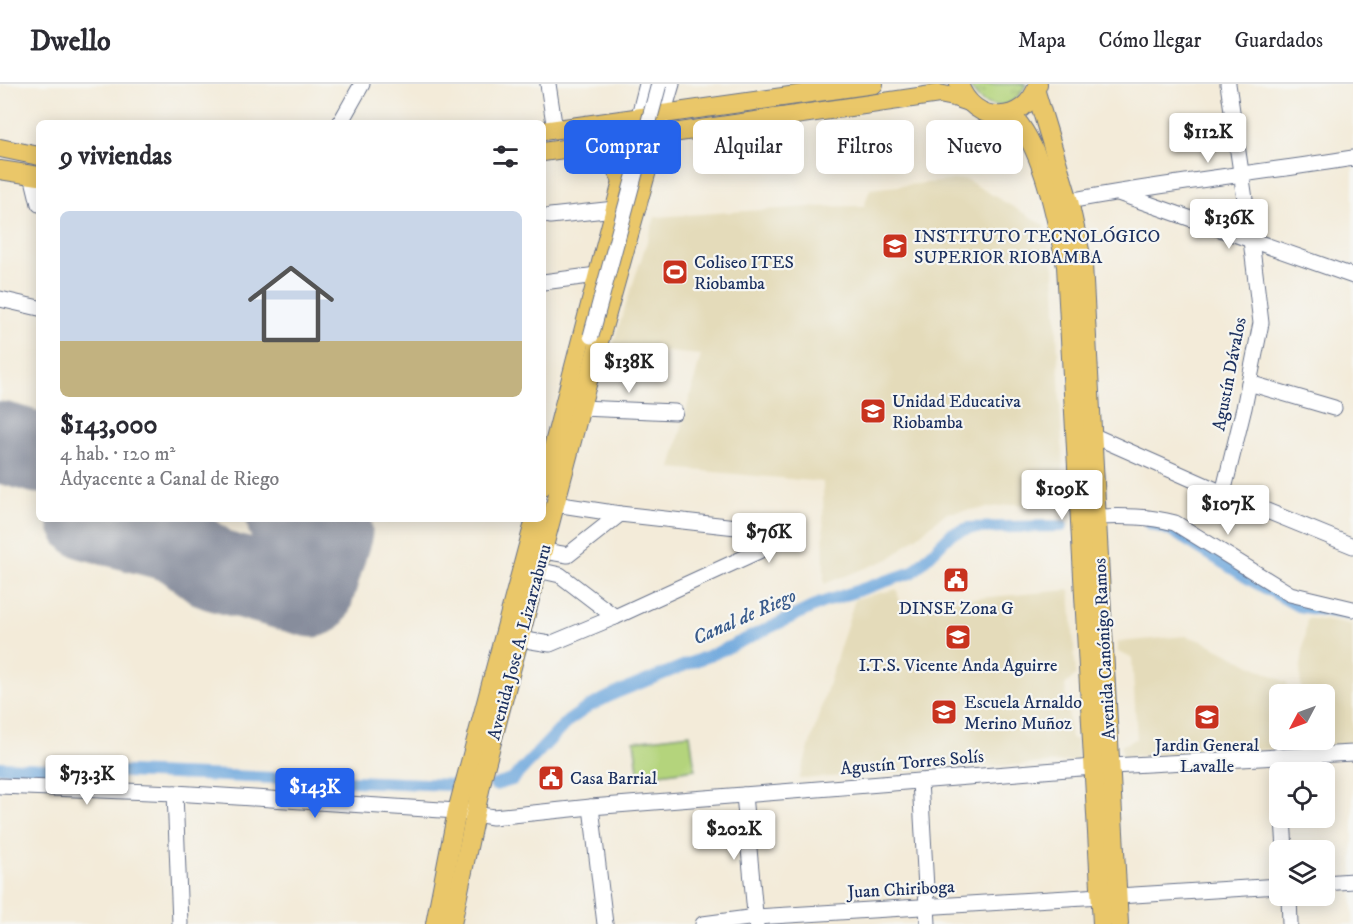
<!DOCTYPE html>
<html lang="es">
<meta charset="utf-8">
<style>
body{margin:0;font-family:"IM FELL DW Pica",serif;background:#f2f2f3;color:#2b2b33;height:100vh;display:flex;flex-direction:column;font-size:22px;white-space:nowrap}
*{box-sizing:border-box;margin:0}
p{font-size:20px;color:#7c7c81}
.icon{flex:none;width:33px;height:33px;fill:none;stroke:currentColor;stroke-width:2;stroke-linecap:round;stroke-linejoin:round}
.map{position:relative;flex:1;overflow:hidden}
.side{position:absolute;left:36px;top:36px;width:510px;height:402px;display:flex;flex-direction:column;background:#fff;border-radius:9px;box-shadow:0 3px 15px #0003}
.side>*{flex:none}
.hud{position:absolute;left:564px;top:36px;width:570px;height:54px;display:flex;gap:12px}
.needle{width:39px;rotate:229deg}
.buttons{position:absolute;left:1269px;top:600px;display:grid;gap:12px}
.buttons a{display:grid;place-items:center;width:66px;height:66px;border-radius:9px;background:#fff;box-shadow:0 3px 15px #0003;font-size:30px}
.price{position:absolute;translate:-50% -51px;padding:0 14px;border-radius:6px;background:#fff;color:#222;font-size:20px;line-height:39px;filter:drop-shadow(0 2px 3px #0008)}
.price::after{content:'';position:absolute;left:50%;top:36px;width:18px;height:14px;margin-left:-9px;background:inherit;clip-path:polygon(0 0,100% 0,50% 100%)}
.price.on{background:#2563eb;color:#fff}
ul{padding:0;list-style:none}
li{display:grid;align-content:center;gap:12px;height:318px;padding:0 24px}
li+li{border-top:2px solid #e1e1e2}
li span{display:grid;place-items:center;height:186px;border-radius:9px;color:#555}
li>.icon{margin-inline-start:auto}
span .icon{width:108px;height:108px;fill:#fffc;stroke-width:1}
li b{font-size:26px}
h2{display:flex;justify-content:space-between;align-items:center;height:72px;padding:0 24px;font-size:26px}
.chip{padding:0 21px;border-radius:9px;background:#fff;box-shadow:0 3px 15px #0003;font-size:21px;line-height:54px}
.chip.on{background:#2563eb;color:#fff}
header{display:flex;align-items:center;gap:36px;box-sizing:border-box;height:84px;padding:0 30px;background:#fff;border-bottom:2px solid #e1e1e2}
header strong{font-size:28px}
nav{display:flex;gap:33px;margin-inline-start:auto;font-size:21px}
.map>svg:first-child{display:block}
.built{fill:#e4dbba}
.green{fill:#b4d47c;stroke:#68826d;stroke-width:1.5}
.park{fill:url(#park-tufts);stroke:#68826d;stroke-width:1.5}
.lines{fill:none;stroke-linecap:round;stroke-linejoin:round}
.canal{stroke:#6ca6dc;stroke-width:12}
.runway{stroke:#878d9c;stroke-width:81}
.minor-casing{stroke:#677189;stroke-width:17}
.major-casing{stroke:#677189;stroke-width:20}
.minor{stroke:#fff;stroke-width:15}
.major{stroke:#eac769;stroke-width:18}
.minor-bridge-casing{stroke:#677189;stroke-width:17;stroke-linecap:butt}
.minor-bridge{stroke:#fff;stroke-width:15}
.labels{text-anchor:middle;stroke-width:4.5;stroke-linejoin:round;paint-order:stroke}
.poi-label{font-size:18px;fill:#1b2f5e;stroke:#f6f6f2;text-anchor:start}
.street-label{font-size:18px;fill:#1b2f5e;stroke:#f6f6f2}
.water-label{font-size:20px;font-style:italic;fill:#37598a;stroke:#f6f6f2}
</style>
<header>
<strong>Dwello</strong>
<nav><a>Mapa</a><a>Cómo llegar</a><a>Guardados</a></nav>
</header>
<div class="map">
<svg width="1353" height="840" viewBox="0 0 1353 840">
<defs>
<pattern id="park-tufts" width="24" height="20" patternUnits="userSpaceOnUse" patternTransform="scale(1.5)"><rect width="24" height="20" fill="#b4d47c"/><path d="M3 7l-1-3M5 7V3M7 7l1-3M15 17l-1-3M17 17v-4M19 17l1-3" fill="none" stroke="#9ab66e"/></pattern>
</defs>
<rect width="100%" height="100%" fill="#f6f6f2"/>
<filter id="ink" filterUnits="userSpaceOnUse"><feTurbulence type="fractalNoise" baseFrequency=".0167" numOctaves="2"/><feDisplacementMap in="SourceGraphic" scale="12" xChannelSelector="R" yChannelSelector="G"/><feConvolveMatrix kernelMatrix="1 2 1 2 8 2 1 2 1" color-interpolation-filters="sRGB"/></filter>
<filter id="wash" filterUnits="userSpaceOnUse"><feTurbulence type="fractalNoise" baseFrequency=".008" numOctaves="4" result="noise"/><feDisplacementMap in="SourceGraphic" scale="24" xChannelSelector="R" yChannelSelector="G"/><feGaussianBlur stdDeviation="1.35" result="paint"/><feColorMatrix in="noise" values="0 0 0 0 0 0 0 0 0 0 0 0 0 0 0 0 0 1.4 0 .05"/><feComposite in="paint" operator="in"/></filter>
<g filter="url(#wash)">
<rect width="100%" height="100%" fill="#f3ebd9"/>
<!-- built -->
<g class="built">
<polygon points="965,95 1044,141 1054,183 1065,425 1016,420 946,429 889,475 824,500 823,398 671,384 701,271 612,263 655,133 809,123 864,122 870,105"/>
<polygon points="897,505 900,521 1070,506 1076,591 1065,601 1071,654 1077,656 1079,677 799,695 855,515"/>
<polygon points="1307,534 1353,541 1353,662 1307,664 1306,656 1324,656 1324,610 1302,610 1300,591"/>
<polygon points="1186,552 1205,558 1287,599 1288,610 1280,610 1280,656 1290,656 1290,664 1123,673 1121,662 1137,654 1132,574 1118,568 1118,558"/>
</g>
<!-- green -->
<polygon class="green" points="690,650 695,685 639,693 634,657"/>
<!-- park -->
<path class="park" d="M969,0H1026C1014,29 980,29 969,0Z"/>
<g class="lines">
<!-- canal -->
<g class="canal">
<polyline points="1149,439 1172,447 1249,495 1298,522 1349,530"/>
<polyline points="0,683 452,701"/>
<polyline points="495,701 512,696 568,637 588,623 616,609 725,565 821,519 913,488 951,450 969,444 1062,442"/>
</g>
<!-- runway -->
<g class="runway">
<polyline points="0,358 39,369"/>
<polyline points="88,435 179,459 215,486 312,513 332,447 287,435"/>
</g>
</g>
</g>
<g filter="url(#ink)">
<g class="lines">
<!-- minor casing -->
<g class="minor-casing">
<g id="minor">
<polyline points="548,0 555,46"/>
<polyline points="340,39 362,0"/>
<polyline points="657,51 672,0"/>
<polyline points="633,55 647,0"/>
<polyline points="32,91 39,120"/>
<polyline points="1118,109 1353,192"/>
<path d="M1069,117C1163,99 1259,89 1353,74"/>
<polyline points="550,132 615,125"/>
<polyline points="543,198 597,191"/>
<polyline points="0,215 39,224"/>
<polyline points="1249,299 1334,324"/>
<polyline points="581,324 675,328"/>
<polyline points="1092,351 1223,409 1353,462"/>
<polyline points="1223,409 1244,324 1261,239 1251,156 1228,0"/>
<path d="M1097,433C1124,432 1149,432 1175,439L1290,510L1353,525"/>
<polyline points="544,467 568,471 620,430"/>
<polyline points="529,484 560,491 615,533"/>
<polyline points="519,555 550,560 615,533 761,466 767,455 763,446 620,430 555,420"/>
<polyline points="1278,672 1280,688"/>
<polyline points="920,697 928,840"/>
<polyline points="0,702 175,709 457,727 493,733 591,723 1093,683 1353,669"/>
<polyline points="175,709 180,840"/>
<polyline points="744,711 756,840"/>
<polyline points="591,723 605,840"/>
<polyline points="1283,734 1285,766"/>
<polyline points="1324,799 1353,797"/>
<polyline points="1118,812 1280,802"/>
<polyline points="1289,812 1290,840"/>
<polyline points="703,840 756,833 1101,812"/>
</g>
</g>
<!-- major casing -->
<g class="major-casing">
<g id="major">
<path d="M959,0C973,41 1025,42 1038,0"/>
<polyline points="1036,8 1069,117 1083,180 1119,840"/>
<path d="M1011,30C1044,63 1056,137 1066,182L1102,840"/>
<polyline points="543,47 874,0"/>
<polyline points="0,64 39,72"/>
<path d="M582,66C603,70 614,77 622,97"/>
<polyline points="543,68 939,10 954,13 969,18"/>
<polyline points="0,86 39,92"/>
<polyline points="543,402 633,55"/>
<polyline points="435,840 457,727 535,435"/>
<polyline points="452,840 483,692 585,308 657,51"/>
</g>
</g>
<!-- minor -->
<use href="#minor" class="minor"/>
<!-- major -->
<use href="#major" class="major"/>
<!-- minor-bridge casing -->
<g class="minor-bridge-casing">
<polyline id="minor-bridge" points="591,252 659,0"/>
</g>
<!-- minor-bridge -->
<use href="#minor-bridge" class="minor-bridge"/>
</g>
</g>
<!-- icons -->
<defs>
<g id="school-square" transform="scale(1.35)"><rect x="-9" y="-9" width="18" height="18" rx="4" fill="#c8321e" stroke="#f6f6f2"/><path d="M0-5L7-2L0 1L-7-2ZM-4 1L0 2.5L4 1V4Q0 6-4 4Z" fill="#fff"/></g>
<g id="stadium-square" transform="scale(1.35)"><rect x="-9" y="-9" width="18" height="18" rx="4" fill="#c8321e" stroke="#f6f6f2"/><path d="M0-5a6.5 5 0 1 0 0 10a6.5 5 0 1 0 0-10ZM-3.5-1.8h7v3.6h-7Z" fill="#fff"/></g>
<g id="civic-square" transform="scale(1.35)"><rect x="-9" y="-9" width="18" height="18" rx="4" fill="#c8321e" stroke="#f6f6f2"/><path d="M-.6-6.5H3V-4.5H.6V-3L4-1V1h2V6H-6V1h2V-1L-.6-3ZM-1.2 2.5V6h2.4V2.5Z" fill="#fff"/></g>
</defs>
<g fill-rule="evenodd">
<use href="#school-square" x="895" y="162"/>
<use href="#stadium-square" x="675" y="188"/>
<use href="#school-square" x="873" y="327"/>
<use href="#civic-square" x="956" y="496"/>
<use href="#school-square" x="958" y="553"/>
<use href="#school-square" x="944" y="628"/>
<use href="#school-square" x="1207" y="633"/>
<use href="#civic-square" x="551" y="694"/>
</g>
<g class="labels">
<!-- poi labels -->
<g class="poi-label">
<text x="914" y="158">INSTITUTO TECNOLÓGICO<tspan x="914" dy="21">SUPERIOR RIOBAMBA</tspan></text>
<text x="694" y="184">Coliseo ITES<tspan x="694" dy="21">Riobamba</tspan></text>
<text x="892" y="323">Unidad Educativa<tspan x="892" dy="21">Riobamba</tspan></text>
<text x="956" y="530" text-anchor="middle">DINSE Zona G</text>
<text x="958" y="587" text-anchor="middle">I.T.S. Vicente Anda Aguirre</text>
<text x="964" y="624">Escuela Arnaldo<tspan x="964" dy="21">Merino Muñoz</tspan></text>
<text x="1207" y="667" text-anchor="middle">Jardin General<tspan x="1207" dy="21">Lavalle</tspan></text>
<text x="570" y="700">Casa Barrial</text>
</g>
<!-- street labels -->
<g class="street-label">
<text transform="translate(1229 290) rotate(-79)" y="6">Agustín Dávalos</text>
<text transform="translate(519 558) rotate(-75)" y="6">Avenida Jose A. Lizarzaburu</text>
<text transform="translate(1104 565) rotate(-93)" y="6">Avenida Canónigo Ramos</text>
<text transform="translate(912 678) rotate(-5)" y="6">Agustín Torres Solís</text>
<text transform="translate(901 805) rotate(-3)" y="6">Juan Chiriboga</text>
</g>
<!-- water labels -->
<g class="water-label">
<text transform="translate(744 532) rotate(-24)" y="7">Canal de Riego</text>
</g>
</g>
</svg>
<div class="buttons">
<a><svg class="needle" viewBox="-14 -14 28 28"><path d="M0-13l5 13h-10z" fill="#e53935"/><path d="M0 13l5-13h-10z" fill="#7c7c81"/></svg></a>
<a><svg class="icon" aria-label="locate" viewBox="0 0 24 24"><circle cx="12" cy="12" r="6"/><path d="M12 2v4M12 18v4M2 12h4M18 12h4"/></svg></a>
<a><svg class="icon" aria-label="layers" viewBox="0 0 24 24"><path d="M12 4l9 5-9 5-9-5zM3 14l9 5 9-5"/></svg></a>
</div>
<b class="price" style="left:1208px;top:80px">$112K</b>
<b class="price" style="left:1229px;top:166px">$136K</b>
<b class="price" style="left:629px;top:310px">$138K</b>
<b class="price" style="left:1062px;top:437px">$109K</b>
<b class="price" style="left:1228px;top:452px">$107K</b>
<b class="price" style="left:769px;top:480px">$76K</b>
<b class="price" style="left:87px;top:722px">$73.3K</b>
<b class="price on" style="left:315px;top:735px">$143K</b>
<b class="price" style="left:734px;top:777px">$202K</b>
<div class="hud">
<a class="chip on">Comprar</a>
<a class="chip">Alquilar</a>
<a class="chip">Filtros</a>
<a class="chip">Nuevo</a>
</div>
<section class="side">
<h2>9 viviendas<svg class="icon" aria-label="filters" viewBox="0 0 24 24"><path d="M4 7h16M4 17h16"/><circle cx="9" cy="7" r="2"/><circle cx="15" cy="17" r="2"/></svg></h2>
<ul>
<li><span style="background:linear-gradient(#c9d6e8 70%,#c2b280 0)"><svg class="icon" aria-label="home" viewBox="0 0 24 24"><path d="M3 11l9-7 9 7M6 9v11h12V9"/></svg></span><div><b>$143,000</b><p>4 hab. · 120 m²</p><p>Adyacente a Canal de Riego</p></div></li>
</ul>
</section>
</div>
